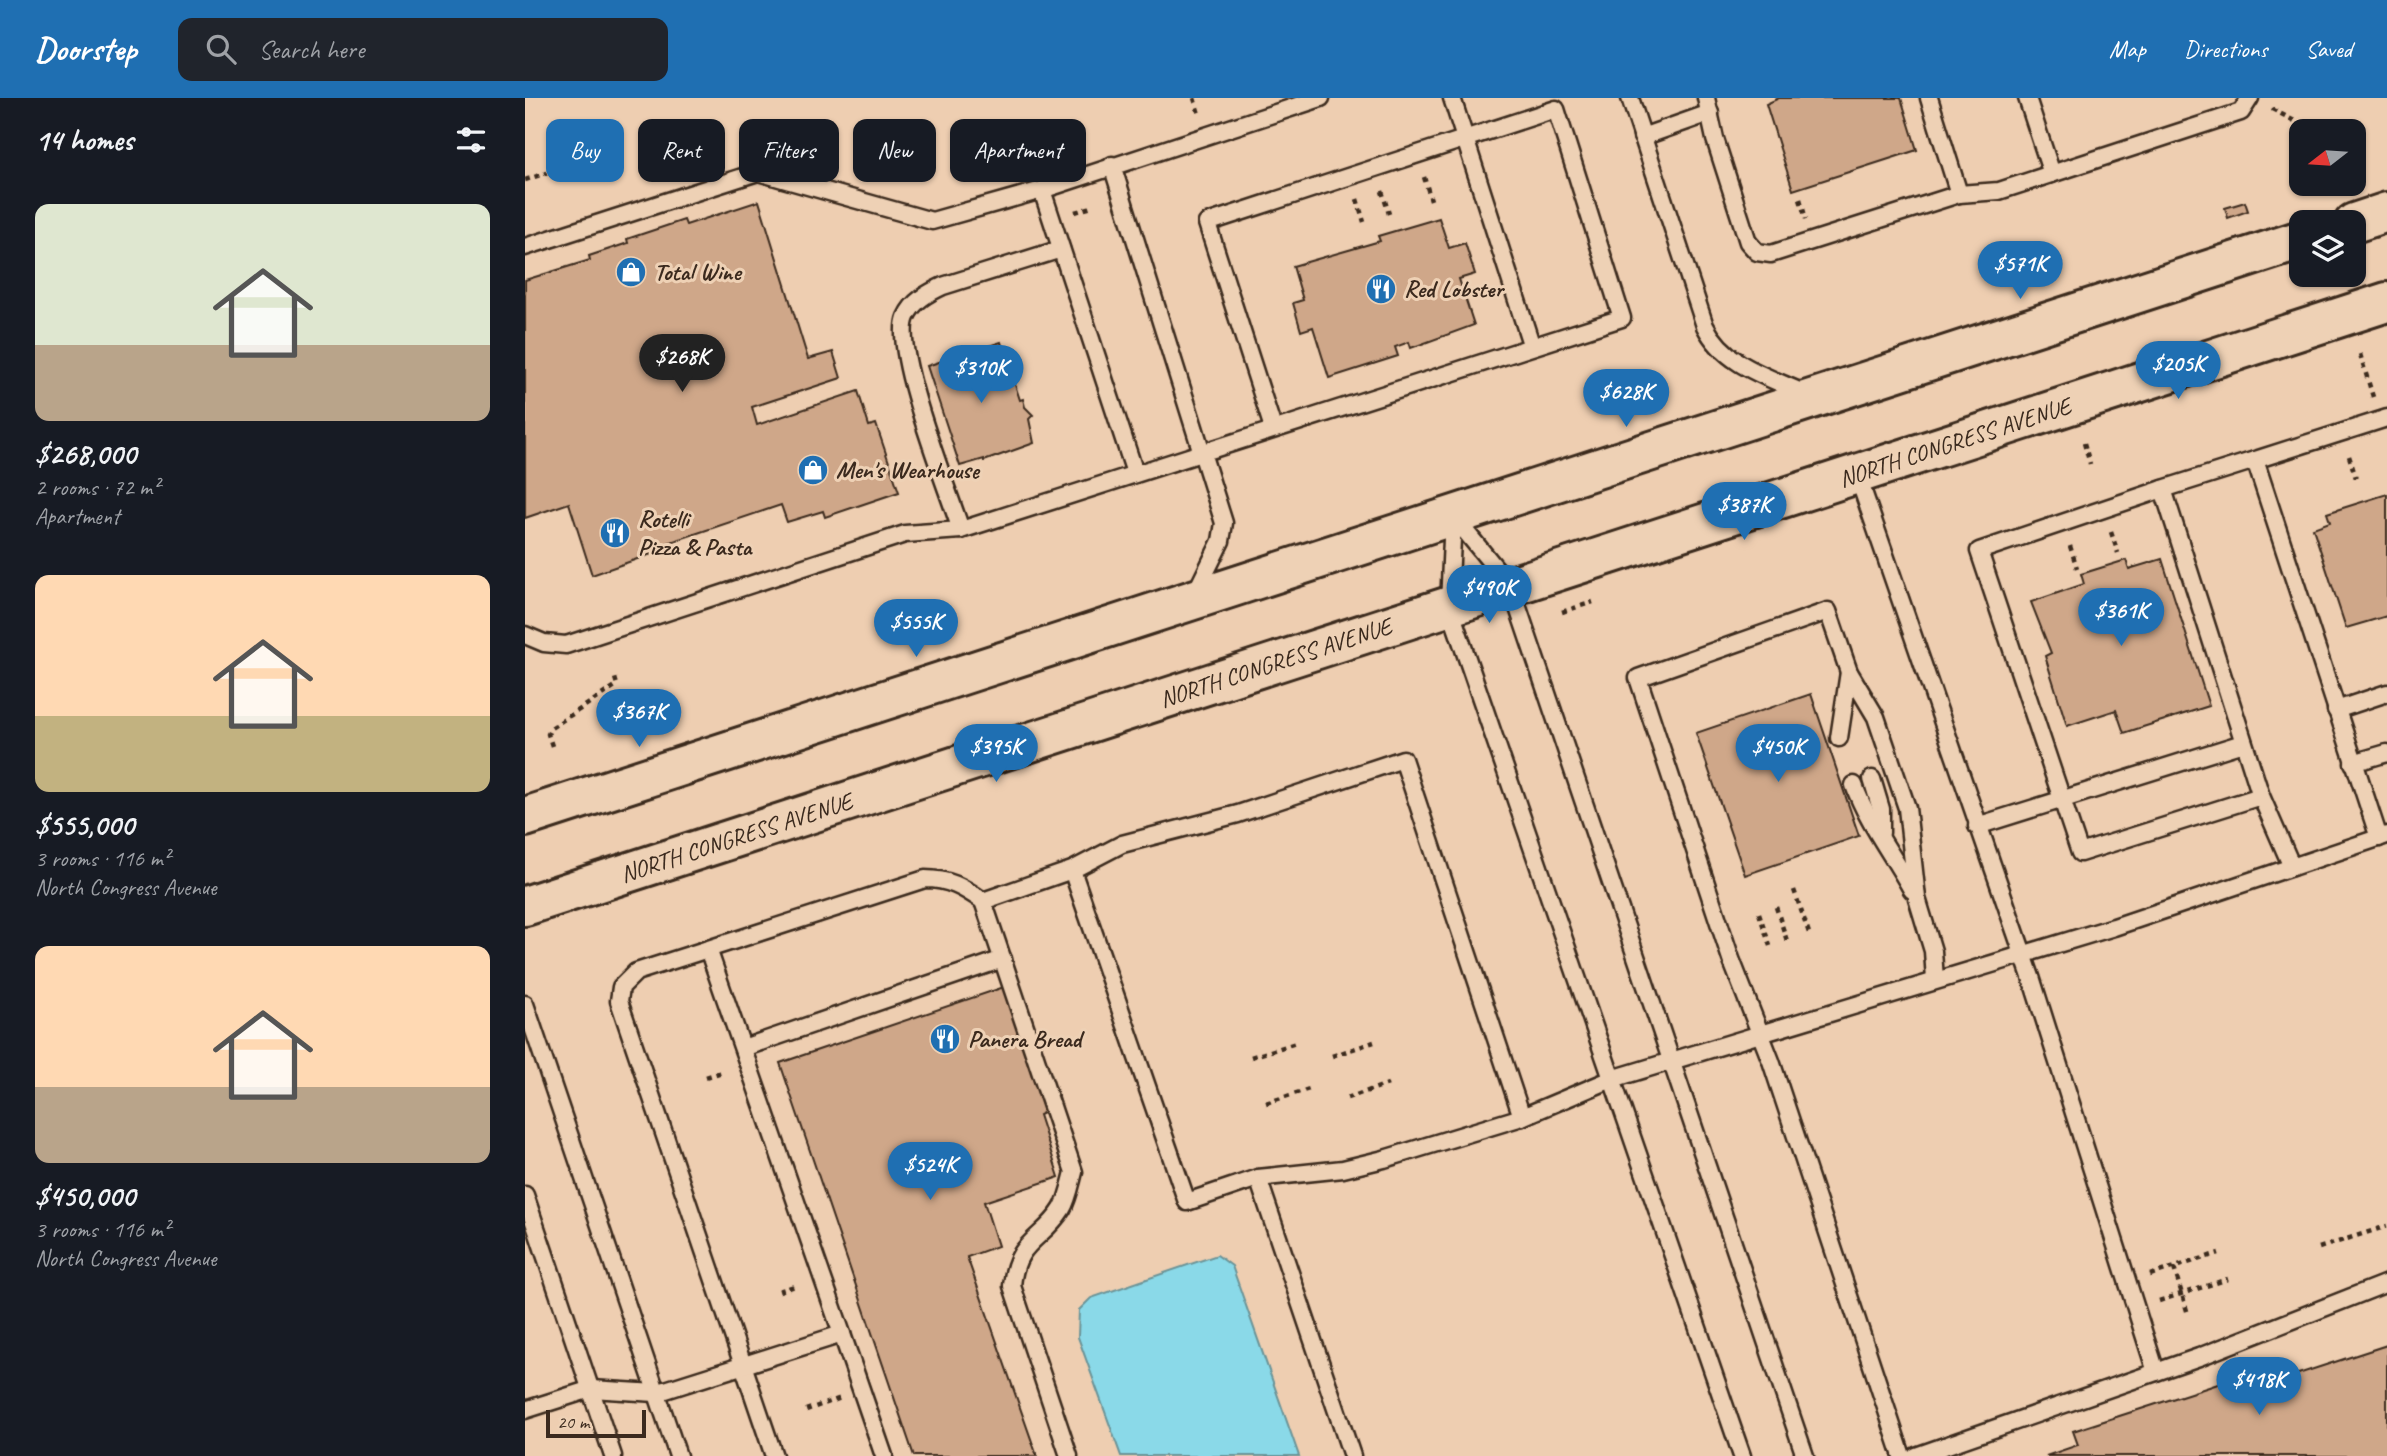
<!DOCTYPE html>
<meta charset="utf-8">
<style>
body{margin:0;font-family:Caveat,sans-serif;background:#20242c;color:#f1f3f6;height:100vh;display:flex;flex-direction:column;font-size:26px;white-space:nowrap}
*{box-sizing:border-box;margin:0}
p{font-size:23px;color:#9ea1a6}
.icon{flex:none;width:38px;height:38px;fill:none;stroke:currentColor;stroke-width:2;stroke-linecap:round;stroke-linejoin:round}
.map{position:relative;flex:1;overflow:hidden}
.drawer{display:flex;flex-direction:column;background:#171b24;width:525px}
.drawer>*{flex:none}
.hud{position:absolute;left:21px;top:21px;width:665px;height:63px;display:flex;gap:14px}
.needle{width:46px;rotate:253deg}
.tools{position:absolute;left:1764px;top:21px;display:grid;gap:14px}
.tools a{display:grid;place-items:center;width:77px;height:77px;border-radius:14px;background:#171b24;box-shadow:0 2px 5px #0004;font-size:35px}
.scale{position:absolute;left:21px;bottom:18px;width:100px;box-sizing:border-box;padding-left:7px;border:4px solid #3b2a1e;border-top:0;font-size:19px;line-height:24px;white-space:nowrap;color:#3b2a1e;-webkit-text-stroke:5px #eed1b5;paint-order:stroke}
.price{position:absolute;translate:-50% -60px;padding:0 16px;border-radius:24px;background:#1f6fb2;color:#fff;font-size:23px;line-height:46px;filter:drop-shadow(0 2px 4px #0008)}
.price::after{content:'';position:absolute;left:50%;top:42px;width:21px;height:16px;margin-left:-10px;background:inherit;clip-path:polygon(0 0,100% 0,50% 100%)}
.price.current{background:#222;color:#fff}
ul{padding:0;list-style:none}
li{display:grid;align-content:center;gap:14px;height:371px;padding:0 35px}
li span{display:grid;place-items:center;height:217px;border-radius:14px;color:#555}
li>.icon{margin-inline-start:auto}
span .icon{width:126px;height:126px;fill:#fffc;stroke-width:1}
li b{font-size:30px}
h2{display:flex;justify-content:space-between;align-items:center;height:84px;padding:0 35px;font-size:30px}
.tag{padding:0 24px;border-radius:14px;background:#171b24;box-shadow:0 2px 5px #0004;font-size:24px;line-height:63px}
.tag.current{background:#1f6fb2;color:#fff}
header{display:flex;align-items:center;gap:42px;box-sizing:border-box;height:98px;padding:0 35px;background:#1f6fb2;color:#fff}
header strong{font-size:33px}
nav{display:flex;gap:38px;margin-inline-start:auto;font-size:24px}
.search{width:490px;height:63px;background:#20242c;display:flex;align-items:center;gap:18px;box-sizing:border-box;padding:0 24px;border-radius:14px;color:#9ea1a6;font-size:26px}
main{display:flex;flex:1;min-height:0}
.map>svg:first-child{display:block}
.water{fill:#8ad9e8;stroke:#6a9397;stroke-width:2}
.building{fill:#cfa789;stroke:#3b2a1e;stroke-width:2}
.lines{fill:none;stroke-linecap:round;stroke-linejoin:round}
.lane-casing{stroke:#3b2a1e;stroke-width:21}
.secondary-casing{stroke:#3b2a1e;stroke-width:44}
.path{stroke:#3b2a1e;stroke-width:4.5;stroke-dasharray:5 5;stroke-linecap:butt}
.lane{stroke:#eed1b5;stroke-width:16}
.secondary{stroke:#eed1b5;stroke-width:38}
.labels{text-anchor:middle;stroke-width:6;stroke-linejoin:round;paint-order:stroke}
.poi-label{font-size:24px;font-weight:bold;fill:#3b2a1e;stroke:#eed1b5;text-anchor:start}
.street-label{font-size:24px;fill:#3b2a1e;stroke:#eed1b5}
</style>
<header>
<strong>Doorstep</strong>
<div class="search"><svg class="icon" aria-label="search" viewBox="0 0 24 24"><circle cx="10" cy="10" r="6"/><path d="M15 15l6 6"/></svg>Search here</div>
<nav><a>Map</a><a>Directions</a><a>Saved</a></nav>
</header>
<main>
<section class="drawer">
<h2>14 homes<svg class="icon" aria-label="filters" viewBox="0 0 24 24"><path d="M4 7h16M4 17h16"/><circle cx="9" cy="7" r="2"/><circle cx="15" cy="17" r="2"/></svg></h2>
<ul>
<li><span style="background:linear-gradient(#dfe7d0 65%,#b9a48a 0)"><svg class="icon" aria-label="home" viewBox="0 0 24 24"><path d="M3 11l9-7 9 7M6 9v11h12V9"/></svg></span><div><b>$268,000</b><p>2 rooms · 72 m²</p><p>Apartment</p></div></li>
<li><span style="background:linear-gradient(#ffd9b3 65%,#c2b280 0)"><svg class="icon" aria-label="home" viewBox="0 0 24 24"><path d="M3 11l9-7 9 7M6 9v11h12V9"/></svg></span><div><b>$555,000</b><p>3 rooms · 116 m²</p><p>North Congress Avenue</p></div></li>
<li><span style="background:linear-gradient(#ffd9b3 65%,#b9a48a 0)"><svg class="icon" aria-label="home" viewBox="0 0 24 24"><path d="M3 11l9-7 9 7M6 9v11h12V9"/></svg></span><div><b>$450,000</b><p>3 rooms · 116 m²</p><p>North Congress Avenue</p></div></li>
</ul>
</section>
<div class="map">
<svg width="1862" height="1358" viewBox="0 0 1862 1358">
<rect width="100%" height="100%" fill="#eeceb1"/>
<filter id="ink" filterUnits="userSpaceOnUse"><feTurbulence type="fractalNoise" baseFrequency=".0143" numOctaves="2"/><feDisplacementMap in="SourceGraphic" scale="14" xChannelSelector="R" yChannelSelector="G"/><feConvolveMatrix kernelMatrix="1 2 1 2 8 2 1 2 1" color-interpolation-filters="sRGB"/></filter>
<g filter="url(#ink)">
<!-- water -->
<polygon class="water" points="692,1157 707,1168 774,1358 596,1358 553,1239 554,1212 566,1200"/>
<!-- building -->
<g class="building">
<polygon points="1254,0 1376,0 1392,52 1268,92 1241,6"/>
<polygon points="234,103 283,261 308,254 316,280 227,309 232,327 333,293 344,328 351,326 374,394 300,419 298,413 262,424 256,407 131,449 132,454 67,477 44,405 0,420 0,182 65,162 64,158 103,145 102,141 159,122 161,127"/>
<polygon points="1720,104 1723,113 1703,120 1700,110"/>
<polygon points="914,120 924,150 940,145 950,176 934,181 949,227 886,250 884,244 870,249 873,258 804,280 788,229 776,233 768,205 778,202 768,168 855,143 853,138"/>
<polygon points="476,244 495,302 498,301 500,309 508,317 504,321 509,345 459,363 459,361 435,368 402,268"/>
<polygon points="1862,396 1862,518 1821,530 1788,430 1805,424 1802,415"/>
<polygon points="1637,461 1684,608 1599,635 1591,612 1542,628 1520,558 1526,555 1506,504 1559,486 1556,476 1601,462 1604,471"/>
<polygon points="1286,596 1334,738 1220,777 1171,635"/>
<polygon points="482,888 524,1012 514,1017 534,1079 459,1104 473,1148 442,1159 512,1358 389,1358 255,965"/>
<polygon points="1862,1247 1862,1358 1521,1358 1553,1347 1548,1333 1684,1289 1753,1266 1758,1281"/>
</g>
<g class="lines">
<!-- lane casing -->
<g class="lane-casing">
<g id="lane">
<polyline points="927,0 1006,246"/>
<path d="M1105,0L1180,228C1200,268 1244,279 1283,297"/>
<polyline points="1181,0 1190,41 1223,144 1232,154 1246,156 1434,96 1474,93 1716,14 1725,0"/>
<polyline points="1404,0 1434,96"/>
<polyline points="1502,0 1527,76"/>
<polyline points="1117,39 1185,15"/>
<polyline points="587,67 699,425 696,443 670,496"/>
<polyline points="517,92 610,375"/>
<polyline points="0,149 233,74 407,123 517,92 796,0"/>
<polyline points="1332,376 1506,879 1631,1274"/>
<polyline points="1638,391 1730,362"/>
<polyline points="928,418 986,489 1280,1358"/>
<polyline points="928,418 924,508 1217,1358"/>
<path d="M436,432C423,392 367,252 381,219C388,203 403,195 418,188L536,151"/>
<polyline points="0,537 19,545 41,547 380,436 436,432 1097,220 1031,11 682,125 748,330"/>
<polyline points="1811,612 1862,595"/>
<polyline points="1314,640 1324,574"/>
<polyline points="1828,665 1862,655"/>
<polyline points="1347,681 1356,711 1356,735"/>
<path d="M1329,687C1342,724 1368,757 1387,792"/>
<polyline points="1736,698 1555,755 1454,453 1638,391 1736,698 1767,769"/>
<polyline points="1452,728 1718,645"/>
<polyline points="1854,740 1730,362 1862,320"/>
<path d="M458,803L549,1074C546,1085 543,1101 537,1111C517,1143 491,1142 487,1188L544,1358"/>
<polyline points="183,851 111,874 96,889 94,903 249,1358"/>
<polyline points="0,906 153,1358"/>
<polyline points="218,950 478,861"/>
<polyline points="997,1019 1087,981 1589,829 1862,737"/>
<polyline points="733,1080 827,1358"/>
<polyline points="0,1097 88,1358"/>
<polyline points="317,1236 359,1358"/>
<path d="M0,1312L66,1291L131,1295L317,1236L183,851L400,781C424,781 438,789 458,803L547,772L597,746L713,716L878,661L997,1019L859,1061L818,1071L733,1080L662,1104L547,772"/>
<polyline points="1377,1358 1246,963 1206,861 1113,580 1303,513 1324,574 1351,619 1382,710 1392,800 1408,853 1410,882"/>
<polyline points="1391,1358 1674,1259 1862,1185"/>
</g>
</g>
<!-- secondary casing -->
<g class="secondary-casing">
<g id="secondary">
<polyline points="1829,125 1862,114"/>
<polyline points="0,719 1776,142"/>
<path id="s1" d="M0,808L1862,204"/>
</g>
</g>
<!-- path -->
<g class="path">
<polyline points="669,0 674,16"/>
<polyline points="1747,11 1788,33"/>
<polyline points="899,79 906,102"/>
<polyline points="0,82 22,75"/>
<polyline points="857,93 864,116"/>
<polyline points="832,101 839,124"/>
<polyline points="1275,101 1281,121"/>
<polyline points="550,114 567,109"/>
<polyline points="1835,256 1848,299"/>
<polyline points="1559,345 1565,366"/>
<polyline points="1824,358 1831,380"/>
<polyline points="1586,434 1593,455"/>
<polyline points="1545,448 1552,470"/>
<polyline points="1037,514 1068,504"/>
<polyline points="27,648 23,636 26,630 92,587 90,580"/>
<polyline points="1269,792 1284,835"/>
<polyline points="1251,809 1262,843"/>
<polyline points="1234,815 1245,848"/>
<polyline points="807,958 849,944"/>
<polyline points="726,959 771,945"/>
<polyline points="181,979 200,973"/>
<polyline points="822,1000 863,986"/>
<polyline points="741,1005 787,990"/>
<polyline points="1794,1150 1862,1128"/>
<polyline points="1649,1170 1663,1216"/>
<polyline points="1625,1177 1694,1155"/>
<polyline points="254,1193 273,1187"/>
<polyline points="1634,1203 1703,1181"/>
<polyline points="281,1312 316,1300"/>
</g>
<!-- lane -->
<use href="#lane" class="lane"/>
<!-- secondary -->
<use href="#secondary" class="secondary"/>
</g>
</g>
<!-- icons -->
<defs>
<g id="shop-disc" transform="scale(1.575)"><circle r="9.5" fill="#1f6fb2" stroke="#eed1b5"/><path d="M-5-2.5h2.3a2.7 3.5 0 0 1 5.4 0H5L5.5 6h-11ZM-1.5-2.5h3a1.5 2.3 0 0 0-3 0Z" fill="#fff"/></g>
<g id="restaurant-disc" transform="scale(1.575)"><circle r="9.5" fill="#1f6fb2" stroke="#eed1b5"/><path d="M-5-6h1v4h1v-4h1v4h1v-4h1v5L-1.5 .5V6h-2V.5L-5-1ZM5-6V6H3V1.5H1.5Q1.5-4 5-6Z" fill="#fff"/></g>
</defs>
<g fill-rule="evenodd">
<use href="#shop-disc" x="106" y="174"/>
<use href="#restaurant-disc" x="856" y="191"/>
<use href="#shop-disc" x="288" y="372"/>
<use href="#restaurant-disc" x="90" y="435"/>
<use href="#restaurant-disc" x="420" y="941"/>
</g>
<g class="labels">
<!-- poi labels -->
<g class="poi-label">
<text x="129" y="182">Total Wine</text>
<text x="879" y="199">Red Lobster</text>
<text x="311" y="380">Men's Wearhouse</text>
<text x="113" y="429">Rotelli<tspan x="113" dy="28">Pizza &amp; Pasta</tspan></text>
<text x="443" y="949">Panera Bread</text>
</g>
<!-- street labels -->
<g class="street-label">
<text dy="8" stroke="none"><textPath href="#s1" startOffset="1503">NORTH CONGRESS AVENUE</textPath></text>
<text dy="8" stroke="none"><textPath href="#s1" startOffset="789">NORTH CONGRESS AVENUE</textPath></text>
<text dy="8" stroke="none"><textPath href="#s1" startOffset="222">NORTH CONGRESS AVENUE</textPath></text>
</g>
</g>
</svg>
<div class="tools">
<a><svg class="needle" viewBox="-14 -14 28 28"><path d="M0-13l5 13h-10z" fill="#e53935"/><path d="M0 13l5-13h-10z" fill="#9ea1a6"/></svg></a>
<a><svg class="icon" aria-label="layers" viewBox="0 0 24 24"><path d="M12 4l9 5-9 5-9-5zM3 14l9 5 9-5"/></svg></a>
</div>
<div class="scale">20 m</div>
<b class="price" style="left:1495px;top:203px">$571K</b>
<b class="price current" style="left:157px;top:296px">$268K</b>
<b class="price" style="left:1653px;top:303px">$205K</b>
<b class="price" style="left:456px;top:307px">$310K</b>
<b class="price" style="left:1101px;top:331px">$628K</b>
<b class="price" style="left:1219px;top:444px">$387K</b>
<b class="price" style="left:964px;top:527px">$490K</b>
<b class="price" style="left:1596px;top:550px">$361K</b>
<b class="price" style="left:391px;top:561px">$555K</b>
<b class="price" style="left:114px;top:651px">$367K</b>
<b class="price" style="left:471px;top:686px">$395K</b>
<b class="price" style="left:1253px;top:686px">$450K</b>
<b class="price" style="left:405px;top:1104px">$524K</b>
<b class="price" style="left:1734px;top:1319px">$418K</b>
<div class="hud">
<a class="tag current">Buy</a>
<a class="tag">Rent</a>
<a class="tag">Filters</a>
<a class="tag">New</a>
<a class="tag">Apartment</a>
</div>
</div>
</main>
